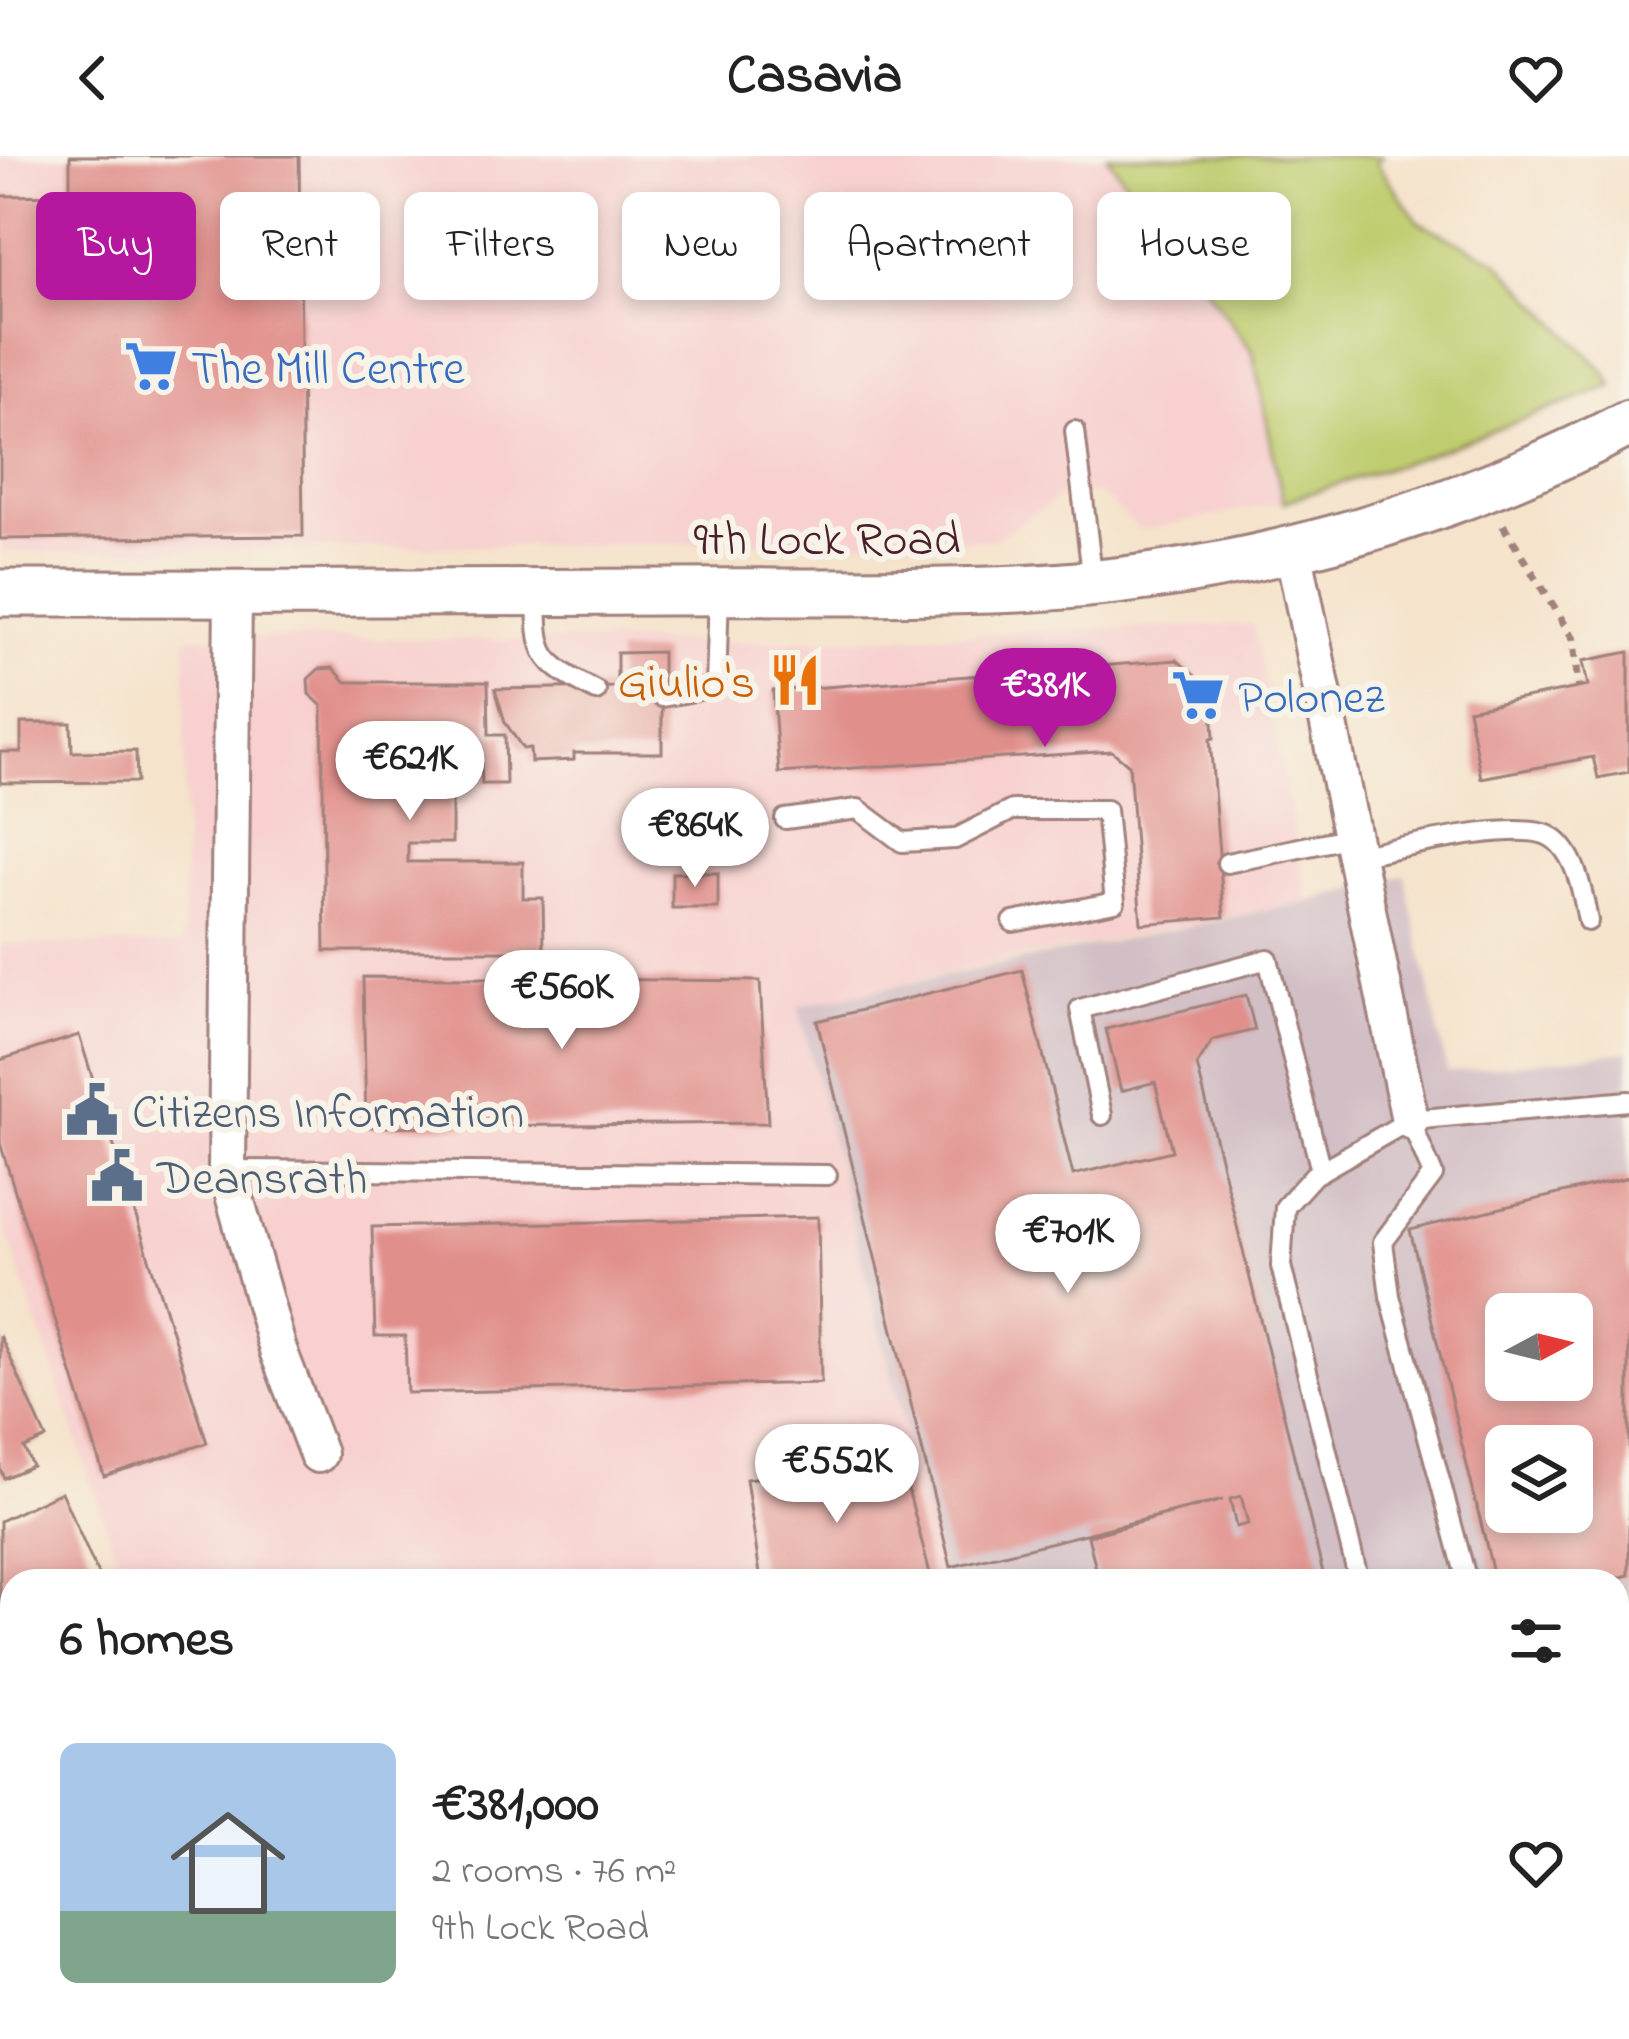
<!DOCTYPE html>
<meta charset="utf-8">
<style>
body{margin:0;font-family:"Indie Flower",sans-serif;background:#f2f2f2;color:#222;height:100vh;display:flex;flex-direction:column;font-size:45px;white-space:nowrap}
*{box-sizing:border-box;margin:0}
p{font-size:39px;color:#767676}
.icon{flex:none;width:66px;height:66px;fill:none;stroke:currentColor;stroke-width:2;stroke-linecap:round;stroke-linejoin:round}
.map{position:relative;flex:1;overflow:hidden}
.drawer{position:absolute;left:0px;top:1413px;width:1629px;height:471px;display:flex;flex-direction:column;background:#fff;border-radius:36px 36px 0 0;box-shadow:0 6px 18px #0003}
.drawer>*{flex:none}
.top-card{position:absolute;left:36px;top:36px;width:1557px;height:108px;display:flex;gap:24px}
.needle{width:78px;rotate:83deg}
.controls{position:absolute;left:1485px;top:1137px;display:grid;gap:24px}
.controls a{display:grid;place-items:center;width:108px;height:108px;border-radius:18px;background:#fff;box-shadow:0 6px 18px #0003;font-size:60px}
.price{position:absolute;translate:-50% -102px;padding:0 27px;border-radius:42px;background:#fff;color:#222;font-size:39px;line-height:78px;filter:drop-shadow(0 3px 6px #0008)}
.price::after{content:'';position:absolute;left:50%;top:72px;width:36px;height:27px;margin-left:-18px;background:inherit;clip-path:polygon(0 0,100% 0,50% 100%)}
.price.active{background:#b5179e;color:#fff}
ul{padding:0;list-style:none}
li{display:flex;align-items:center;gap:36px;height:300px;padding:0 60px}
li span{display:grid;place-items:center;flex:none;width:336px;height:240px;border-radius:18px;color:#555}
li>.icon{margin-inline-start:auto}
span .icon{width:144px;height:144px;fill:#fffc;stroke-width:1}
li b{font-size:51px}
h2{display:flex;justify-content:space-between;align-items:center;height:144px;padding:0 60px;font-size:51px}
.tag{padding:0 42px;border-radius:18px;background:#fff;box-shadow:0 6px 18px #0003;font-size:42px;line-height:108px}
.tag.active{background:#b5179e;color:#fff}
header{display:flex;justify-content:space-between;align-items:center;height:156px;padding:0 60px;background:#fff;font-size:54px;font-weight:700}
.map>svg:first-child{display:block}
.built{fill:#f7d0cf}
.industrial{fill:#d2bec5;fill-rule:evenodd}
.green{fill:#bfcd70;stroke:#84764e;stroke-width:3}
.building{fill:#e18f8b;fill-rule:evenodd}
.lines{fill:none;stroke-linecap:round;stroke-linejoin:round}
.service-casing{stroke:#a0817b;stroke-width:24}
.minor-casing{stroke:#a0817b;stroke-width:42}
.tertiary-casing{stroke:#a0817b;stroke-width:51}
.path{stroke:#a0817b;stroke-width:8;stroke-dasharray:9 9;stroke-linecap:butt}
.service{stroke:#fff;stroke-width:18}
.minor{stroke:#fff;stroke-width:36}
.tertiary{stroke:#fff;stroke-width:45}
.labels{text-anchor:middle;stroke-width:12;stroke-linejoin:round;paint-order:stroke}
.shop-label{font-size:48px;fill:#366cbe;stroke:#f7f3e8;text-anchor:start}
.street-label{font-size:48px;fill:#4a1f2b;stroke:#f7f3e8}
.food-label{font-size:48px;fill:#c56008;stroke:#f7f3e8;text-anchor:end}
.service-label{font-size:48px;fill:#4e5e75;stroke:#f7f3e8;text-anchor:start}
</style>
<header><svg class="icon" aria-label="back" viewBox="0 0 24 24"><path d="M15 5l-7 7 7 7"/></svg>Casavia<svg class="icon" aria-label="heart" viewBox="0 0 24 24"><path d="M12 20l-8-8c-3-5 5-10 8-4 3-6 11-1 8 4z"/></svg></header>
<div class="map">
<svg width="1629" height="1883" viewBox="0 0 1629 1883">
<rect width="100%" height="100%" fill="#f7f3e8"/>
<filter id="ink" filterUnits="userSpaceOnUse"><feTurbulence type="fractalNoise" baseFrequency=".00833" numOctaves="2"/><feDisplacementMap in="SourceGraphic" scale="24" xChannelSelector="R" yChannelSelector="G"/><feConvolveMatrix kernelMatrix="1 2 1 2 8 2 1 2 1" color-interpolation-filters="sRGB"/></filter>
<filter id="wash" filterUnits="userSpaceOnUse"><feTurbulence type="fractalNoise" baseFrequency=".004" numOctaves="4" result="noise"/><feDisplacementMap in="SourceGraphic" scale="48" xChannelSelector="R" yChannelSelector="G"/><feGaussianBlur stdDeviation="2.7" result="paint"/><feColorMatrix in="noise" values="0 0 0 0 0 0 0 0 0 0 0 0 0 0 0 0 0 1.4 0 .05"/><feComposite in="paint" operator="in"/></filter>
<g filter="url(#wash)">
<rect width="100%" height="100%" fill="#f5e3cb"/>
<!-- built -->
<g class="built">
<polygon points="0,0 1107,0 1253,196 1283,346 1141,374 1098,337 1060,341 993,384 0,396"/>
<polygon points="1253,468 1308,746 1019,801 798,851 944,1425 125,1425 0,1057 0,788 183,789 186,481 745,486"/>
</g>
<!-- industrial -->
<path class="industrial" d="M1405,719L1447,916L1629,895V1738L1617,1739V1425H944L798,850L1308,746ZM1506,1158H1572V1224H1506ZM1506,1290H1572V1356H1506Z"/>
<!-- green -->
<g class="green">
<polygon points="1107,0 1382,0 1376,6 1419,66 1497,105 1604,215 1613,230 1424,300 1283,346 1253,196"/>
<polygon points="1351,1872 1432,1872 1433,1883 1352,1883"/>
</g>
<g id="blocks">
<!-- building -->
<g class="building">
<polygon points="70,0 299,0 303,380 0,383 0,40 70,39"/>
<polygon points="662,496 662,597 574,597 574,604 531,606 530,592 523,593 505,566 495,533 617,531 617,497"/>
<polygon points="1629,496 1629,616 1598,622 1593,601 1481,622 1468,553 1588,530 1583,505"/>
<polygon points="1177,504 1211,534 1214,582 1210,583 1224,761 1141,768 1129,609 1112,595 779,617 773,535"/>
<polygon points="333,512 346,526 488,526 489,579 505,579 506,628 482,628 481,605 408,605 408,638 452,638 452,687 408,687 408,706 523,706 523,742 543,742 544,795 325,795 322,550 309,538 308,523 319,513"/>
<polygon points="21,567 71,567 72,596 136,595 137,626 0,627 0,596 21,596"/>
<rect x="672" y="717" width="46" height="35"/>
<path d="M1022,814L1073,1019L1172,995L1155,926L1121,935L1106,873L1246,839L1255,874L1213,884L1197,909L1325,1425H1099L1088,1380L1223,1344L951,1411L817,865ZM1241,1340L1248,1368L1236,1371L1230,1343Z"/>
<polygon points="363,821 760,825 768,967 366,971"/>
<polygon points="79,879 207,1287 104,1320 0,987 0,904"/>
<path d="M1629,1021V1419L1606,1425H1495L1410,1074ZM1506,1158H1572V1224H1506ZM1506,1290H1572V1356H1506Z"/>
<polygon points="818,1061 821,1227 407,1237 405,1180 375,1180 372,1071"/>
<polygon points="0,1179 46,1282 24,1292 32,1310 4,1322 0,1313"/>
<polygon points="901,1306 932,1425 761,1425 746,1323"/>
<polygon points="61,1336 101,1425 12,1425 12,1489 0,1463 0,1365"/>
<polygon points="0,1526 12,1553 12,1557 0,1562"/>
<polygon points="12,1698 12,1747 0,1730 0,1705"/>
<polygon points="1629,1821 1629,1878 1588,1879 1587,1872 1617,1872 1617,1822"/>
<polygon points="88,1872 231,1872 236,1876 230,1883 111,1883 104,1877 100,1883"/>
<polygon points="358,1872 401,1872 408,1883 343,1883"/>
<polygon points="415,1872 450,1872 434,1883 423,1883"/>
<polygon points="914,1872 985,1872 980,1883 926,1883 912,1877"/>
<polygon points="998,1872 1033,1872 1058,1883 993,1883"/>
<polygon points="1441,1872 1565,1872 1565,1879 1441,1882"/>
</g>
</g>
</g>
<g filter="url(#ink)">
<use href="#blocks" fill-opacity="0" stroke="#a0817b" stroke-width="3"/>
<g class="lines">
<!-- service casing -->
<g class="service-casing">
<g id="service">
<polyline points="1075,275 1093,427"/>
<path d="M537,438C538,501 539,505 596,535"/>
<polyline points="662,541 716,531 719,435"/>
<polyline points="785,663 858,653 902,686 955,683 1012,654 1106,654 1115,746 1013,766"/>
<path d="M1355,700C1395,693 1520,662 1551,681C1576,696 1583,738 1588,765"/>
<polyline points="1227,707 1352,681"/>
<polyline points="1102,959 1080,853 1268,803 1321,1015"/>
<polyline points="1410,964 1433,1019 1383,1086 1390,1140 1467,1425"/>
<polyline points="227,1014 827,1019"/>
<polyline points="1359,1425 1281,1110 1285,1051 1314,1019 1410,964 1629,945"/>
<polyline points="1617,1492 1629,1489"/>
</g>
</g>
<!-- minor casing -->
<g class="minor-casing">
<g id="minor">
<polyline points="1293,393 1410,964"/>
<polyline points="233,437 227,1014 278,1194 318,1298"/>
<polyline points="0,1864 23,1883"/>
<polyline points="672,1872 715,1883"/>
<polyline points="599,1883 640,1872"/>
</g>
</g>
<!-- tertiary casing -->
<g class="tertiary-casing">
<path id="tertiary" d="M0,437C221,437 443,438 664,436C782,435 901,438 1019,433C1229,423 1442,364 1629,267"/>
</g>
<!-- path -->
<polyline class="path" points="1503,369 1573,482 1579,532"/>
<!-- service -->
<use href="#service" class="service"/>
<!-- minor -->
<use href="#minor" class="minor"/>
<!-- tertiary -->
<use href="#tertiary" class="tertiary"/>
</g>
</g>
<!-- icons -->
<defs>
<g id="supermarket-bare" transform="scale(4.14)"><path d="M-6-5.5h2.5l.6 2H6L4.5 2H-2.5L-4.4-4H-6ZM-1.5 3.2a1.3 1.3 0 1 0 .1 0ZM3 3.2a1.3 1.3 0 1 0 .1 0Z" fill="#3f7fe0" stroke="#f7f3e8" stroke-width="2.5" paint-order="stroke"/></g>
<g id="restaurant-bare" transform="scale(4.14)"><path d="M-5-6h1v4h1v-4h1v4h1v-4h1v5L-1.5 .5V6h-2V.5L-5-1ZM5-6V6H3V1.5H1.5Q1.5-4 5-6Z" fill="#e8710a" stroke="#f7f3e8" stroke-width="2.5" paint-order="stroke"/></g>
<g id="civic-bare" transform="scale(4.14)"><path d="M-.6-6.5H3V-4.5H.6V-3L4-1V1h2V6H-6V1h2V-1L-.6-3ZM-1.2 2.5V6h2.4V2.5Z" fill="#5c6f8a" stroke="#f7f3e8" stroke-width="2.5" paint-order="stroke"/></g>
</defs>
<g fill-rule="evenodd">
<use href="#supermarket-bare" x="151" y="210"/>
<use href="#restaurant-bare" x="795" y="524"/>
<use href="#supermarket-bare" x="1198" y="539"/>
<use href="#civic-bare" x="92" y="954"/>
<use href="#civic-bare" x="117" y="1020"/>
</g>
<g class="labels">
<!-- shop labels -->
<g class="shop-label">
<text x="191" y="227">The Mill Centre</text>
<text x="1238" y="556">Polonez</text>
</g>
<!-- street labels -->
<g class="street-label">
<text x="827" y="398">9th Lock Road</text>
</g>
<!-- food labels -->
<g class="food-label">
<text x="755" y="541">Giulio's</text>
</g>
<!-- service labels -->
<g class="service-label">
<text x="132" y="971">Citizens Information</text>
<text x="157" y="1037">Deansrath</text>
</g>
</g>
</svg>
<div class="controls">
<a><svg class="needle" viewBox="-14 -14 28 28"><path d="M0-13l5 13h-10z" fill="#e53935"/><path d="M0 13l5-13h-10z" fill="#767676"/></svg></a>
<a><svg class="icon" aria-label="layers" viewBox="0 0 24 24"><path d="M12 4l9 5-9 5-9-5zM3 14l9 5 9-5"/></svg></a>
</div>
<b class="price active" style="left:1045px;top:594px">€381K</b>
<b class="price" style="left:410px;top:667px">€621K</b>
<b class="price" style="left:695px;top:734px">€864K</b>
<b class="price" style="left:562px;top:896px">€560K</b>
<b class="price" style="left:1068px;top:1140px">€701K</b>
<b class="price" style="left:837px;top:1370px">€552K</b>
<div class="top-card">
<a class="tag active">Buy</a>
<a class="tag">Rent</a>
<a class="tag">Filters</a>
<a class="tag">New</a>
<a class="tag">Apartment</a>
<a class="tag">House</a>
</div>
<section class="drawer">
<h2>6 homes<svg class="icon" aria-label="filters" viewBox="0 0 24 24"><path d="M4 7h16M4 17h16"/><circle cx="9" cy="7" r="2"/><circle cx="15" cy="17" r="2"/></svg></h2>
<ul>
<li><span style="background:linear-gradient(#a9c7e8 70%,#7fa58c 0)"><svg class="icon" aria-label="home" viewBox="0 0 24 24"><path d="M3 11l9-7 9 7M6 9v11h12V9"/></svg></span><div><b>€381,000</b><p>2 rooms · 76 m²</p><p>9th Lock Road</p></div><svg class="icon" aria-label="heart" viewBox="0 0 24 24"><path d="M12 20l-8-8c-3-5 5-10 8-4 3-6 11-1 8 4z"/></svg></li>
</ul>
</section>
</div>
